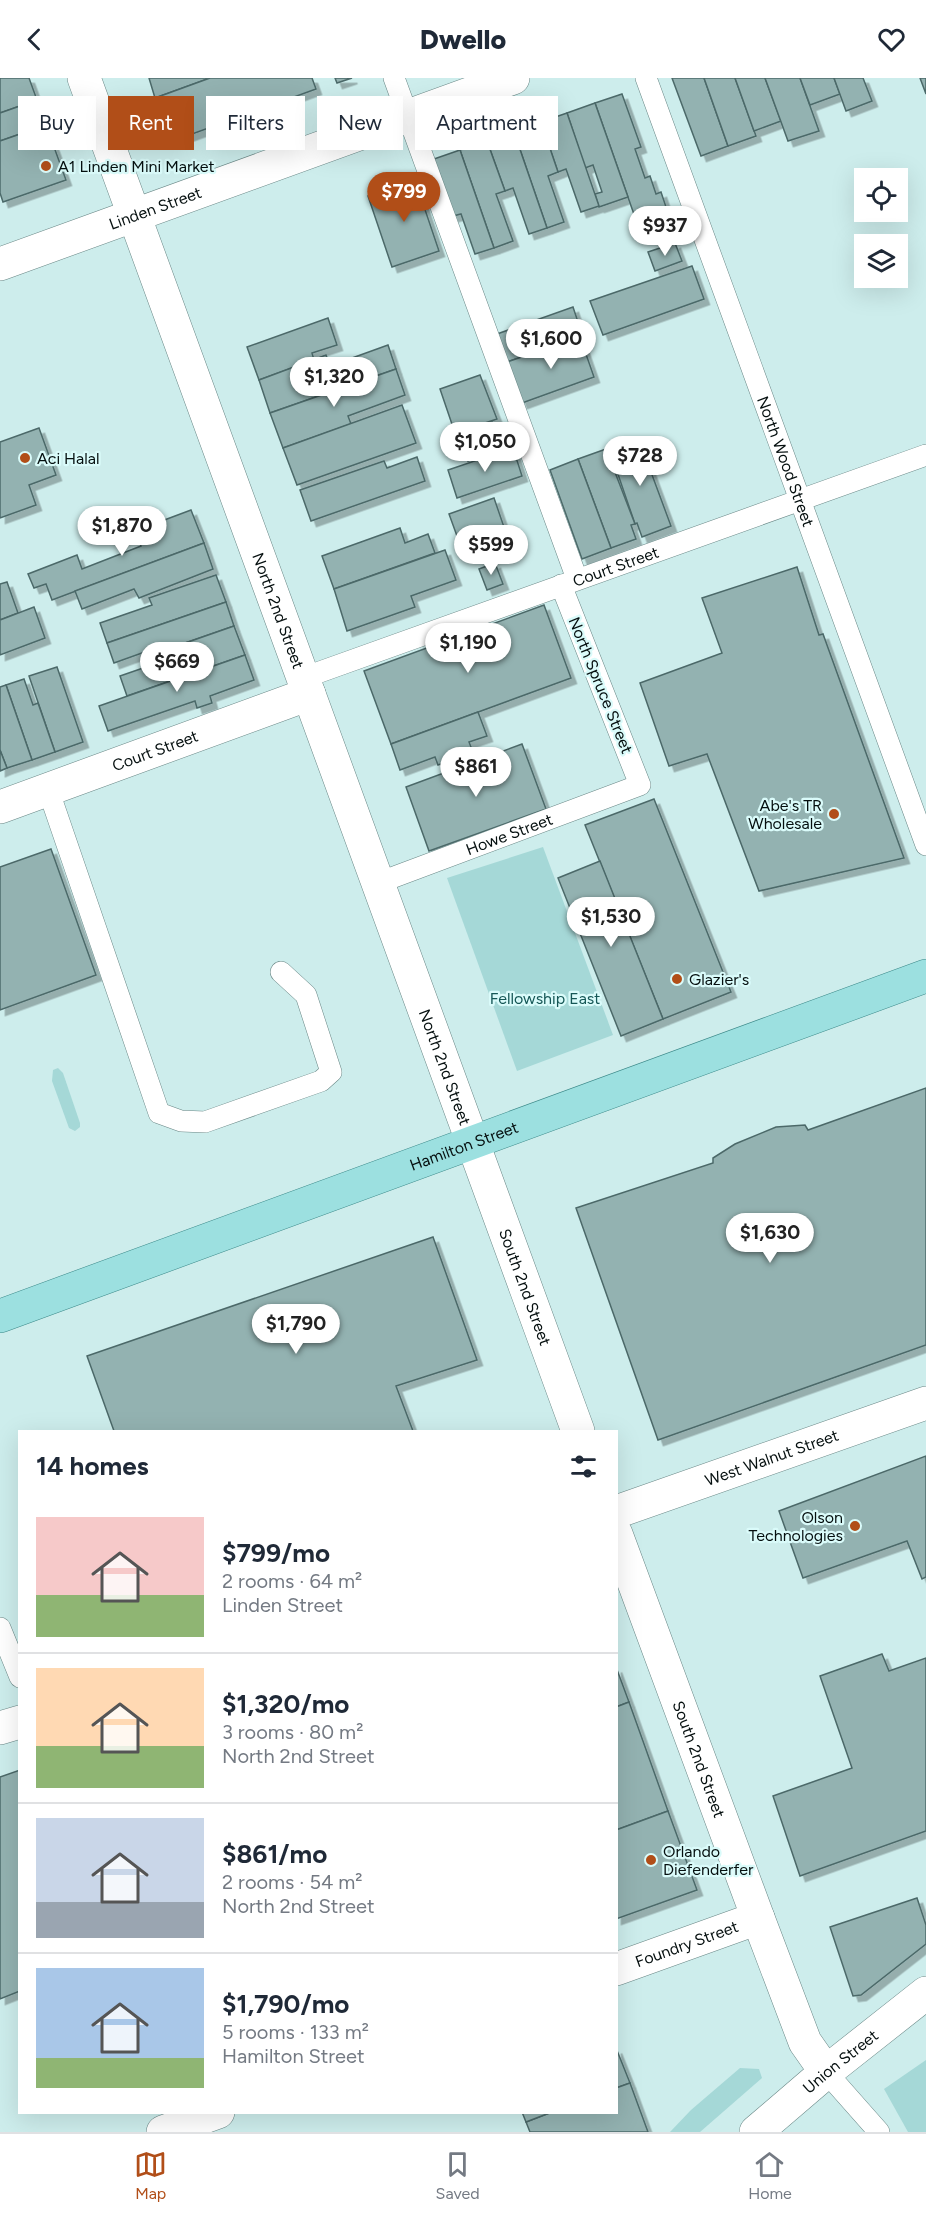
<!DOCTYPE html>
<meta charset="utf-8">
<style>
body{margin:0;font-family:Figtree,sans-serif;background:#f2f2f3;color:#1f2937;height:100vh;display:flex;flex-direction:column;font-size:22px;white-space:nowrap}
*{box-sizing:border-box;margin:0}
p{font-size:20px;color:#747a83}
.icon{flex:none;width:33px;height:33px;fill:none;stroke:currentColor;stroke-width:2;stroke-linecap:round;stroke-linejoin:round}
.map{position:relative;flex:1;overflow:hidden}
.details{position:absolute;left:18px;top:1352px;width:600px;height:684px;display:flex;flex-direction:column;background:#fff;border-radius:0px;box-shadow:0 6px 24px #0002}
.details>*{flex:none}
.banner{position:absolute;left:18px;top:18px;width:600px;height:54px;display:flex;gap:12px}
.controls{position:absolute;left:854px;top:90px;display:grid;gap:12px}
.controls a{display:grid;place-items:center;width:54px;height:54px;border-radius:0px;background:#fff;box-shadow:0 6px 24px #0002;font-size:30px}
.price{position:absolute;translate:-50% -51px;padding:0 14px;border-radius:21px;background:#fff;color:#222;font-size:20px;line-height:39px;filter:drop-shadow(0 2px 3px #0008)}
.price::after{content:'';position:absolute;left:50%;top:36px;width:18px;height:14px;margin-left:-9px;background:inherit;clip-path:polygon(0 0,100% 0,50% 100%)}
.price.on{background:#b14e18;color:#fff}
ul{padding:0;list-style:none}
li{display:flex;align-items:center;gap:18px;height:150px;padding:0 18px}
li+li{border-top:2px solid #e0e1e3}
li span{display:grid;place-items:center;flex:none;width:168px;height:120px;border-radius:0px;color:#555}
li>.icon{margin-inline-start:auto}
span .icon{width:72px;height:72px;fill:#fffc;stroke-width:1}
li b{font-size:26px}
h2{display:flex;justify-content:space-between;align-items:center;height:72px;padding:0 18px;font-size:26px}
.chip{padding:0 21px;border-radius:0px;background:#fff;box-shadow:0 6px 24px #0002;font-size:21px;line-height:54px}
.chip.on{background:#b14e18;color:#fff}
header{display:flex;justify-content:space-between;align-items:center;height:78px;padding:0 18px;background:#fff;font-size:27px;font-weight:800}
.menu{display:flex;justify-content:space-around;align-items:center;height:84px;border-top:2px solid #e0e1e3;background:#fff;font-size:16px;color:#747a83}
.menu a{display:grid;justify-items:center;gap:3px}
.menu .on{color:#b14e18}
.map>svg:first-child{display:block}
.green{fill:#a5d8d7}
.building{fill:#93b2b1;stroke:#4c6969;stroke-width:1.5;filter:url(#shadow)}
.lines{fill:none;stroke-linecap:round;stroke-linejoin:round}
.service-casing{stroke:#698786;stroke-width:22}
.minor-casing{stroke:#698786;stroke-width:34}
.secondary-casing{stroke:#698786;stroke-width:34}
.primary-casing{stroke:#3c8989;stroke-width:34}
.service{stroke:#fff;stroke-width:21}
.minor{stroke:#fff;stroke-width:33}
.secondary{stroke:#fff;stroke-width:33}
.primary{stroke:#9ce0e0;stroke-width:33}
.poi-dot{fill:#b14e18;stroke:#dafbfa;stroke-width:2}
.labels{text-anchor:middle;stroke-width:4.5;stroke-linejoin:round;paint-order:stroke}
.poi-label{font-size:16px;fill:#050f0f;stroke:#dafbfa;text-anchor:start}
.street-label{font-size:16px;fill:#050f0f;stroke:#dafbfa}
.park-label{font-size:16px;fill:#155756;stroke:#dafbfa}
</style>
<header><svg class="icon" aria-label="back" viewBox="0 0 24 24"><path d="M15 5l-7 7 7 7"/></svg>Dwello<svg class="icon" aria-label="heart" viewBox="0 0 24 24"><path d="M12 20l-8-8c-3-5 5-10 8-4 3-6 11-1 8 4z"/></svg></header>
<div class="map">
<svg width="926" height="2054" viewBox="0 0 926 2054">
<defs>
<filter id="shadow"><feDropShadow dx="5.5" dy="5.5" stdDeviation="0" flood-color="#0004"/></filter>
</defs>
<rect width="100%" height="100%" fill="#cdedec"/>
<!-- green -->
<g class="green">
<polygon points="543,769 613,957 517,993 447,800"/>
<polygon points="58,990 63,995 80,1045 80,1049 75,1053 69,1050 52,1003 53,992"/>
<polygon points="926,1982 926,2054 908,2054 884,2011"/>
<polygon points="740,1990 759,1991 762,2000 700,2054 670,2054 691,2032"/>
</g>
<!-- building -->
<g class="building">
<polygon points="0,0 29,0 37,22 0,35"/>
<polygon points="149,0 210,0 155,20"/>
<polygon points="210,0 312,0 316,11 170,64 155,20"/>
<polygon points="335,0 352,0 337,5"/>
<polygon points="672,0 704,0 728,68 701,78"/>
<polygon points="704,0 735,0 756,58 728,68"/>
<polygon points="735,0 765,0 781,43 754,53"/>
<polygon points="765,0 800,0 819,53 788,63"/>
<polygon points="800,0 834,0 840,16 810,27"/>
<polygon points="834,0 863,0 872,23 846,33"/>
<polygon points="920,0 926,0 926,16"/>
<polygon points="622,16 641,69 635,71 645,100 650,98 656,116 661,114 667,132 636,142 595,25"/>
<polygon points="37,22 46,47 0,63 0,35"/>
<polygon points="595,25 628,119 599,129 595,116 602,114 593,87 585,90 567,35"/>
<polygon points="567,35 599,128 581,134 566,91 558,94 541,44"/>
<polygon points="541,44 558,94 548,98 564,144 547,150 514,54"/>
<polygon points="46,47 66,102 3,124 0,115 0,63"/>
<polygon points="514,54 547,150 529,156 513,110 505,113 487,63"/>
<polygon points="487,63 505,113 496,116 513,163 494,170 460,72"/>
<polygon points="460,72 494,170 475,176 461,136 453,138 434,81"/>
<polygon points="415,102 439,173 392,189 368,118"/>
<polygon points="675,165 682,183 655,193 648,174"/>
<polygon points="692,188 704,221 603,257 590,223"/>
<polygon points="573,229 582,256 579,257 580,259 507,284 497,256"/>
<polygon points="328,240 337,267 312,275 314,282 259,302 247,269"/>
<polygon points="580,259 594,299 522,325 507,284"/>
<polygon points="388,267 396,291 270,335 259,302 326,277 330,288"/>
<polygon points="396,291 405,317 348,338 351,346 283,370 270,335"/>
<polygon points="480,297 497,341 455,355 440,311"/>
<polygon points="402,327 416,365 297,407 283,370"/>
<polygon points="492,344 501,372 468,383 459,356"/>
<polygon points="39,350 56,397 29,407 36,427 0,440 0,364"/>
<polygon points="638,359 671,448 642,459 637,445 635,446 609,370"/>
<polygon points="513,370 522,398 457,420 448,392"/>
<polygon points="606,371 635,446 631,447 636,461 611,470 578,381"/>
<polygon points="417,379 425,403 311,443 300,412 384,383 387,390"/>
<polygon points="578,381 611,470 582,481 550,392"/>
<polygon points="494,420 505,452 461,469 449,436"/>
<polygon points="191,432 204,465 52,522 46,506 34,510 28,496 77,477 82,491 141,468 135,453"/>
<polygon points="400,450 405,465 428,456 435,475 334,511 322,478"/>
<polygon points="204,465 213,491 139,520 134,511 82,531 75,513"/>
<polygon points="445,472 456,502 411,518 415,529 347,553 334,511"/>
<polygon points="495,485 503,506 487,512 479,491"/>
<polygon points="797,489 819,557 823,556 904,780 759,813 707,676 669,688 640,605 722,575 702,520"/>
<polygon points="216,497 226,524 107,565 100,545 152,527 149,520"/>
<polygon points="7,504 18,535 0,542 0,506"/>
<polygon points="226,524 234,548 168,571 167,566 114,585 107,565"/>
<polygon points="544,527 571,600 391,666 364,593"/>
<polygon points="34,529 45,560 0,577 0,542"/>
<polygon points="234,548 245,577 127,618 120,598 172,580 168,571"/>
<polygon points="245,577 254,602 210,618 212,625 197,630 195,623 108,653 99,628"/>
<polygon points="57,589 83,664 55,674 29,598"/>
<polygon points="24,601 33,627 38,625 55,674 32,682 6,607"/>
<polygon points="6,607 32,682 7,690 0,672 0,609"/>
<polygon points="478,634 487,658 469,664 473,674 438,687 435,679 400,692 391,666"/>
<polygon points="522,666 546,731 429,773 406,709"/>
<polygon points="0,672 7,690 0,693"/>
<polygon points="654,721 731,914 663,941 585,747"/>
<polygon points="51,771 96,897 0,932 0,789"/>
<polygon points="600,783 663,941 621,958 558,800"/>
<polygon points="926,1010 926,1267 658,1362 576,1130 713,1085 713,1080 735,1066 776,1049 805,1047 808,1052"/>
<polygon points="433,1159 477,1282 396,1308 413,1353 114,1353 87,1278"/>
<polygon points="926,1378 926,1499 922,1501 907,1463 803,1500 779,1433"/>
<polygon points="882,1576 889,1593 926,1580 926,1753 800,1798 773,1718 852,1690 820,1598"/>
<polygon points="616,1589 629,1624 616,1629"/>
<polygon points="629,1624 668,1733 616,1752 616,1629"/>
<polygon points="20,1692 20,1913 0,1921 0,1699"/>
<polygon points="668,1733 697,1812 616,1841 616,1752"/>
<polygon points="917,1820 926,1847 926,1866 861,1917 853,1918 830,1849"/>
<polygon points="616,1970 630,2005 616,2010"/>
<polygon points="630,2005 648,2054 530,2054 526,2044 552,2034 616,2034 616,2010"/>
<polygon points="522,2034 552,2034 526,2044"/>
</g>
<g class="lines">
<!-- service casing -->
<g class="service-casing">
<g id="service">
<polyline points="394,0 577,501"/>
<path id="s1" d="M646,0L926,767"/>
<path id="s2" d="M303,600L926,377"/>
<polyline points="48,711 159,1035 181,1043 205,1044 321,1003 331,994 306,917 281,894"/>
<path id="s3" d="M378,805L640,707L561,507"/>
<polyline points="0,1550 20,1599"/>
<polyline points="826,1994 879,2054"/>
</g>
</g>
<!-- minor casing -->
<g class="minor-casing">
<g id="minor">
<path id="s4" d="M84,0L578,1353"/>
<path id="s5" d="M0,729L309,616"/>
<path id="s6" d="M616,1434L926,1325"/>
<path id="s7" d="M616,1456L758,1840L805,1964L826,1994"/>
<polyline points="0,1650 20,1644"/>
<path id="s8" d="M616,1891L758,1840"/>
<polyline points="163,2054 218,2034"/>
</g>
</g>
<!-- secondary casing -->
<g class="secondary-casing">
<g id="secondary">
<path id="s9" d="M0,186L513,0"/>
<path id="s10" d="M756,2054L826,1994L926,1915"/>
</g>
</g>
<!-- primary casing -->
<g class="primary-casing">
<g id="primary">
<path id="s11" d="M0,1238L926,898"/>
</g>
</g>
<!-- service -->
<use href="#service" class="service"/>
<!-- minor -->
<use href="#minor" class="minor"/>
<!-- secondary -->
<use href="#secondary" class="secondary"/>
<!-- primary -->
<use href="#primary" class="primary"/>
</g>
<!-- markers -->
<g class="poi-dot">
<circle cx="46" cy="88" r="6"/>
<circle cx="25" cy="380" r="6"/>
<circle cx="834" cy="736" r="6"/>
<circle cx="677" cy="901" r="6"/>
<circle cx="855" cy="1448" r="6"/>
<circle cx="651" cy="1782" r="6"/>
</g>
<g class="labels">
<!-- poi labels -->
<g class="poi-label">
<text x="58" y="94">A1 Linden Mini Market</text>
<text x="37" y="386">Aci Halal</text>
<text x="822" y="733" text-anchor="end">Abe's TR<tspan x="822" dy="18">Wholesale</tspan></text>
<text x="689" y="907">Glazier's</text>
<text x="843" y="1445" text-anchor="end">Olson<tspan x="843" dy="18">Technologies</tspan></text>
<text x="663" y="1779">Orlando<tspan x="663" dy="18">Diefenderfer</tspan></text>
</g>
<!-- street labels -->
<g class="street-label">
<text dy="6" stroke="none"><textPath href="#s9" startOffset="165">Linden Street</textPath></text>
<text dy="6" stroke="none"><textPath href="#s1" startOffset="408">North Wood Street</textPath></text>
<text dy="6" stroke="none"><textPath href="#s2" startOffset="332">Court Street</textPath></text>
<text dy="6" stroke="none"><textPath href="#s4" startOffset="567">North 2nd Street</textPath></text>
<text transform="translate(601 607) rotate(68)" y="6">North Spruce Street</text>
<text dy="6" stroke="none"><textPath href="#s5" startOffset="165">Court Street</textPath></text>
<text dy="6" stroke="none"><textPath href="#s3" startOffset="140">Howe Street</textPath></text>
<text dy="6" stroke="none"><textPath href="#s4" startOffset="1053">North 2nd Street</textPath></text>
<text dy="6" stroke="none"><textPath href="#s11" startOffset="494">Hamilton Street</textPath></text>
<text dy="6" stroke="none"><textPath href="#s4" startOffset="1287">South 2nd Street</textPath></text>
<text dy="6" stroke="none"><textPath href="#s6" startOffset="165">West Walnut Street</textPath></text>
<text dy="6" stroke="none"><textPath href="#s7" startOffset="240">South 2nd Street</textPath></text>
<text dy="6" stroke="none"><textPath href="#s8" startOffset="75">Foundry Street</textPath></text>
<text dy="6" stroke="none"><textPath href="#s10" startOffset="110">Union Street</textPath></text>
</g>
<!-- park labels -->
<g class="park-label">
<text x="545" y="926">Fellowship East</text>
</g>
</g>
</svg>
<div class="controls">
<a><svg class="icon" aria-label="locate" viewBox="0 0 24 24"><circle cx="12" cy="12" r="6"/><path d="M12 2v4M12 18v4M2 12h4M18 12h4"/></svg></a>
<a><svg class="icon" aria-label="layers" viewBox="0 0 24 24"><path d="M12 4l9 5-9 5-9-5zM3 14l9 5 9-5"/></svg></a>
</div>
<b class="price on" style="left:404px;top:145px">$799</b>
<b class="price" style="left:665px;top:179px">$937</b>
<b class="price" style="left:551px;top:292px">$1,600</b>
<b class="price" style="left:334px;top:330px">$1,320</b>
<b class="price" style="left:485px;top:395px">$1,050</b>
<b class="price" style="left:640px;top:409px">$728</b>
<b class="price" style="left:122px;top:479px">$1,870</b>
<b class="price" style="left:491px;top:498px">$599</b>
<b class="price" style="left:468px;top:596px">$1,190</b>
<b class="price" style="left:177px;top:615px">$669</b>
<b class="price" style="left:476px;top:720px">$861</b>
<b class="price" style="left:611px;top:870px">$1,530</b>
<b class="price" style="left:770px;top:1186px">$1,630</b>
<b class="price" style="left:296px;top:1277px">$1,790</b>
<div class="banner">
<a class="chip">Buy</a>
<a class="chip on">Rent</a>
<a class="chip">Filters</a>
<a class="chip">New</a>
<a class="chip">Apartment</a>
</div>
<section class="details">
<h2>14 homes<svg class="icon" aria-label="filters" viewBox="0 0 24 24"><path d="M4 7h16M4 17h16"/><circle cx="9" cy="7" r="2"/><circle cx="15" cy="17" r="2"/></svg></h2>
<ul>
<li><span style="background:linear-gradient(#f6c9c9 65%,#8fb573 0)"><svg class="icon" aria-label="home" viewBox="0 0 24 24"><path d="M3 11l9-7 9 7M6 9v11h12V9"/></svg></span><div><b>$799/mo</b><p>2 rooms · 64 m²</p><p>Linden Street</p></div></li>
<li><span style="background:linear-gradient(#ffd9b3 65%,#8fb573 0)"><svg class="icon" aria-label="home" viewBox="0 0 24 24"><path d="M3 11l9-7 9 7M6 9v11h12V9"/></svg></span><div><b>$1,320/mo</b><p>3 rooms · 80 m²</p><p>North 2nd Street</p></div></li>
<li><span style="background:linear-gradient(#c9d6e8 70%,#9aa5b1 0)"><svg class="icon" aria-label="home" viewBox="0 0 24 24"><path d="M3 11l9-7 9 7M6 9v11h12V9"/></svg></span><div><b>$861/mo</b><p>2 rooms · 54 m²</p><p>North 2nd Street</p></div></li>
<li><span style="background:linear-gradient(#a9c7e8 75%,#8fb573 0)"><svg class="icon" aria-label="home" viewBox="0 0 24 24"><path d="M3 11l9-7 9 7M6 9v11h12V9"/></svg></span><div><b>$1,790/mo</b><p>5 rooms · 133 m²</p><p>Hamilton Street</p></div></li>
</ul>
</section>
</div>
<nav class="menu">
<a class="on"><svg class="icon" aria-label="map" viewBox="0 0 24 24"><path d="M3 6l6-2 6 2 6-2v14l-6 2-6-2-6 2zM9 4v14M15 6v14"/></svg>Map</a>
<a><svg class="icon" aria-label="saved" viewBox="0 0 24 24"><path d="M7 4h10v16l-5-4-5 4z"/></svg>Saved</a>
<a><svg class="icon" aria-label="home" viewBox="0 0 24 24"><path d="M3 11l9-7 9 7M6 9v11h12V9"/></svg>Home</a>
</nav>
